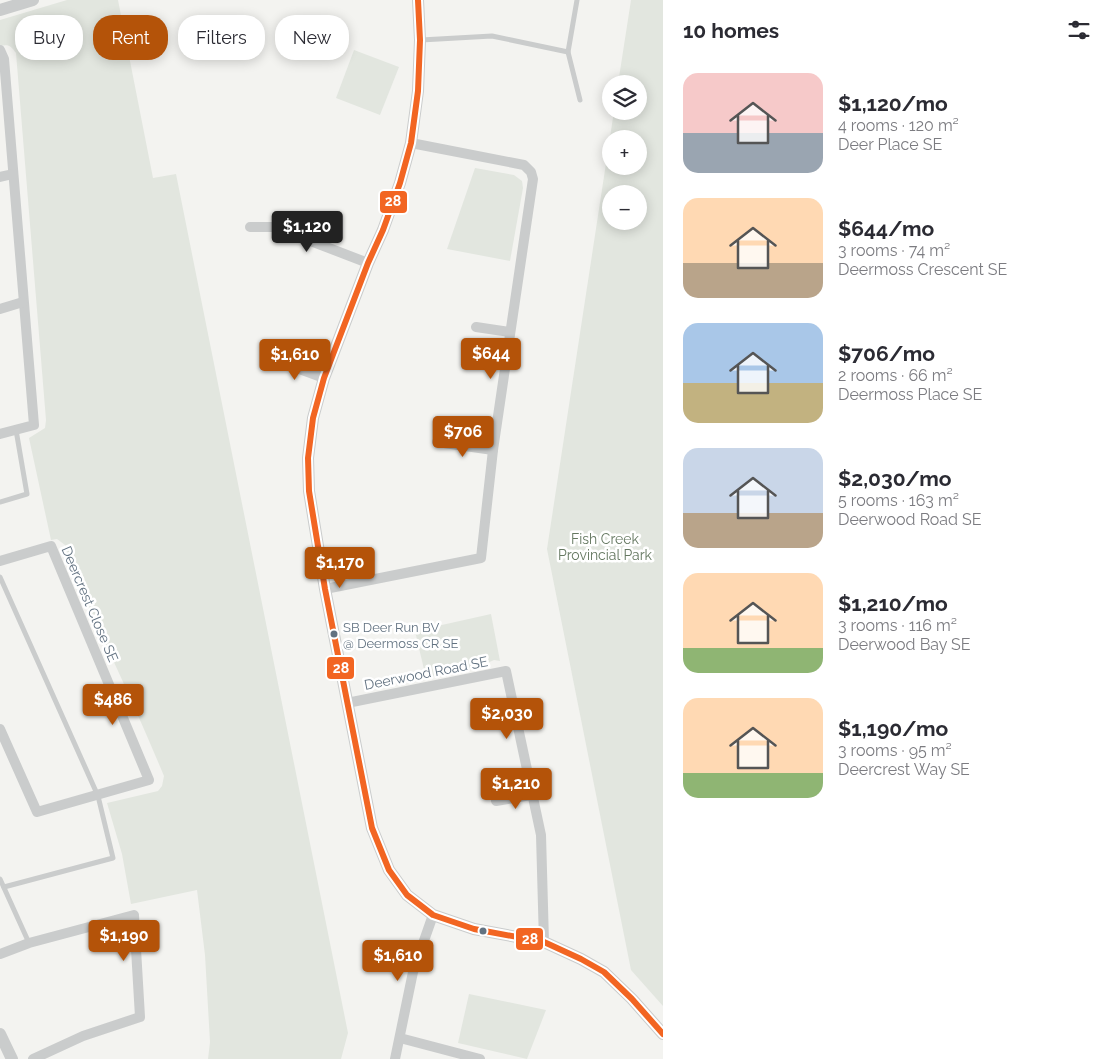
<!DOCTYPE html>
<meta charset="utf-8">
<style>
body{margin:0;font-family:Raleway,sans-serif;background:#f2f2f3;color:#2b2b33;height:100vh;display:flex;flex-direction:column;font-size:19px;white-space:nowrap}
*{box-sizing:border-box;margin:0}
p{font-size:16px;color:#7c7c81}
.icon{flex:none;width:28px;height:28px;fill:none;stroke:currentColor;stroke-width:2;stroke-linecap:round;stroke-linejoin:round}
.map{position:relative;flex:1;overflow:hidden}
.details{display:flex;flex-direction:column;background:#fff;width:450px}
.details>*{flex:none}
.banner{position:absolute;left:15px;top:15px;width:475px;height:45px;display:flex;gap:10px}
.fabs{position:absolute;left:602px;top:75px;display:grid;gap:10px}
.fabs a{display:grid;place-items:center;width:45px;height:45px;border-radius:50%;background:#fff;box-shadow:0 2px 12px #0003;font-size:25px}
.price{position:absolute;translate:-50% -42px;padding:0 11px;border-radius:5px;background:#b45309;color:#fff;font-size:16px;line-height:32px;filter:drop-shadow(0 1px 2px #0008)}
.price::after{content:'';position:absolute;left:50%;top:30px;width:15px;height:11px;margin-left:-8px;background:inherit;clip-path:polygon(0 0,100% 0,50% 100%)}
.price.on{background:#222;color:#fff}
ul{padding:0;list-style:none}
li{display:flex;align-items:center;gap:15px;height:125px;padding:0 20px}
li span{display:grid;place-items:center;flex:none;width:140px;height:100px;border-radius:15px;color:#555}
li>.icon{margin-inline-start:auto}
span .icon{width:60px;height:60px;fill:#fffc;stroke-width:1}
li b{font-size:21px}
h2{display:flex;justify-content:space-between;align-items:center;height:60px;padding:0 20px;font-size:21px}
.chip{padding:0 18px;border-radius:20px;background:#fff;box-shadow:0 2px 12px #0003;font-size:18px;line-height:45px}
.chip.on{background:#b45309;color:#fff}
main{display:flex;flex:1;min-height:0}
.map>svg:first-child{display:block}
.green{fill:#e2e6df;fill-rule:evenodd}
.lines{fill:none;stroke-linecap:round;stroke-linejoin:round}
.service{stroke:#cacccc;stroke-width:5}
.minor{stroke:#cacccc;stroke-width:10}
.tertiary{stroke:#cacccc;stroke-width:12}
.bus-1-casing{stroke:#fff;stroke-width:10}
.bus-1{stroke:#f26522;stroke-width:6}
.bus-dot{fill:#627281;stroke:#fff;stroke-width:2}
.labels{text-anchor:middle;stroke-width:5;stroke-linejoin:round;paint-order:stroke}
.bus-label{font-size:13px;fill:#627281;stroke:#fff;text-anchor:start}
.park-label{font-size:14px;fill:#657861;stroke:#fff}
.street-label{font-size:14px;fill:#627281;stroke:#fff}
.line-badge{stroke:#fff;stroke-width:2}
.badge-label{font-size:14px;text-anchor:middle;font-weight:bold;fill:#fff}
</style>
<main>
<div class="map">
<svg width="663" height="1059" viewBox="0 0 663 1059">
<rect width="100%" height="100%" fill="#f3f3f0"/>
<!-- green -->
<g class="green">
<path d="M67,0H118L153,178L176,174L348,1033L341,1059H208L210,1042L205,955L197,890L131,904L122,854L107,803L158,791L162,786L164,776C146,733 127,690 107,647C92,614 72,581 65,545L57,539L51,540L29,438L45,428L46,420L16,53C11,46 9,44 0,46V20Z"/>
<path d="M631,0H663V1006L631,970L547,549L614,111H639V84H618ZM611,139H639V166H611ZM611,194H639V221H611Z"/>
<polygon points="354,50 399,67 380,115 336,98"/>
<polygon points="475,168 514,175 522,181 523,188 510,261 447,249"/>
<polygon points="491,614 500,661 494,660 474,669 426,678 415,631"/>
<polygon points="469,994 546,1010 527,1059 458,1043"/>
</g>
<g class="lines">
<!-- service -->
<g class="service">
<polyline points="421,40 492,36 568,52 577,0"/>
<polyline points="568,52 580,100"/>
<polyline points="0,502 27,494 16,430"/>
<polyline points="0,577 98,796 113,858 4,887"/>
<polyline points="0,879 29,943"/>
</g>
<!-- minor -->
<g class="minor">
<polyline points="0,50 4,59 34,425 0,434"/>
<polyline points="0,177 13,174"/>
<polyline points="250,227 274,227 368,263"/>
<polyline points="0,309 23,302"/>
<polyline points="476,327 510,332"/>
<polyline points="275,360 324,378"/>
<polyline points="437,442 493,450"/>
<polyline points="0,561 51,546 149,780 37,812 0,729"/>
<polyline points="325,589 481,558 493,450 533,179 531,172 524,165 411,143"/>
<polyline points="347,703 506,671 541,835 544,942"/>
<polyline points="496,801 531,795"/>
<polyline points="0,954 29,943 134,915 140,1017 83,1036 33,1059"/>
<polyline points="400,1038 480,1059"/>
<polyline points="395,1059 413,972 433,915"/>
</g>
<!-- tertiary -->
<g class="tertiary">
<polyline points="418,0 420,40 418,91 411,143 400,183 383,230 368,263 324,378 313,418 308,458 309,491 325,589 372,828 389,870 407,895 433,915 474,929 544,942 581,959 604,972 632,999 663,1034"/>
<polyline points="0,10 33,0"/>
<polyline points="0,1034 12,1059"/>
</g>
<!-- bus-1 casing -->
<g class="bus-1-casing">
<polyline id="bus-1" points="418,0 420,40 418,91 411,143 400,183 383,230 368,263 324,378 313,418 308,458 309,491 325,589 372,828 389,870 407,895 433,915 474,929 544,942 581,959 604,972 632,999 663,1034"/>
</g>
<!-- bus-1 -->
<use href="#bus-1" class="bus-1"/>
</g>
<!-- markers -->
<g class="bus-dot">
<circle cx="334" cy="634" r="4.5"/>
<circle cx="483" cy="931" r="4.5"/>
</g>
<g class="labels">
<!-- bus labels -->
<g class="bus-label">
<text x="343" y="632">SB Deer Run BV<tspan x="343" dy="16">@ Deermoss CR SE</tspan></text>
</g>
<!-- park labels -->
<g class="park-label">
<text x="605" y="544">Fish Creek<tspan x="605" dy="16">Provincial Park</tspan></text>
</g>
<!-- street labels -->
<g class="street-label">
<text transform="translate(90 604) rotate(67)" y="5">Deercrest Close SE</text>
<text transform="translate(426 673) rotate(-11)" y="5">Deerwood Road SE</text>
</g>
</g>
<g class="line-badge">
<rect x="379" y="190" width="29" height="24" rx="5" fill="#f26522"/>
<rect x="326" y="656" width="29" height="24" rx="5" fill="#f26522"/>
<rect x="515" y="927" width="29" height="24" rx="5" fill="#f26522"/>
</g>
<g class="badge-label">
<text x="393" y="206">28</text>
<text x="341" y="673">28</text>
<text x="530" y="944">28</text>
</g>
</svg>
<div class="fabs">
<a><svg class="icon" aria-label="layers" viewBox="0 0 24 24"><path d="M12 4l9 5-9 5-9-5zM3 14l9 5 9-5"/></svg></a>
<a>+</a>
<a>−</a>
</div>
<b class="price on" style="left:307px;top:253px">$1,120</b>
<b class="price" style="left:491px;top:380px">$644</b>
<b class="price" style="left:295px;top:381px">$1,610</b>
<b class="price" style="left:463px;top:458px">$706</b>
<b class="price" style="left:340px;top:589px">$1,170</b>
<b class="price" style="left:113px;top:726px">$486</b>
<b class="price" style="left:507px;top:740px">$2,030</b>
<b class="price" style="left:516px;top:810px">$1,210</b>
<b class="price" style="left:124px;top:962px">$1,190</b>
<b class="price" style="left:398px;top:982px">$1,610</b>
<div class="banner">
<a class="chip">Buy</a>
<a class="chip on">Rent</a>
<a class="chip">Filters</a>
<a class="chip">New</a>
</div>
</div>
<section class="details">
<h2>10 homes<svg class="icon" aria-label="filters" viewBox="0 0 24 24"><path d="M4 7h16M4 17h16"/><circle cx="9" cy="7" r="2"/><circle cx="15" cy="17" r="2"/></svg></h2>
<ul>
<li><span style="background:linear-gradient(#f6c9c9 60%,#9aa5b1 0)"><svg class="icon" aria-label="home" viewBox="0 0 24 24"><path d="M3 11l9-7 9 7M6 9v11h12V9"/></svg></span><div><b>$1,120/mo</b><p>4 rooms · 120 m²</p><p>Deer Place SE</p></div></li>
<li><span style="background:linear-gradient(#ffd9b3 65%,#b9a48a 0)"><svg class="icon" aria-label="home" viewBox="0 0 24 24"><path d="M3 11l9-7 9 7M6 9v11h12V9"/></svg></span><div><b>$644/mo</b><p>3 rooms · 74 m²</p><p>Deermoss Crescent SE</p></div></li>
<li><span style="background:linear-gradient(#a9c7e8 60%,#c2b280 0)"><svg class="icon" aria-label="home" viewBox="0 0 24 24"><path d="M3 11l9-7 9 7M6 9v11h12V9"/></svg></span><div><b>$706/mo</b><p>2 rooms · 66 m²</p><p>Deermoss Place SE</p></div></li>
<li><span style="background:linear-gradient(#c9d6e8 65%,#b9a48a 0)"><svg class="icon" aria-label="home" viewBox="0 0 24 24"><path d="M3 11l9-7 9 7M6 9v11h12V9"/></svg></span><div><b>$2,030/mo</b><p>5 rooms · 163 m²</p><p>Deerwood Road SE</p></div></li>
<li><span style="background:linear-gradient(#ffd9b3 75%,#8fb573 0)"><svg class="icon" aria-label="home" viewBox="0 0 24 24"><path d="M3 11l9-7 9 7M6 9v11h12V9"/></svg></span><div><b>$1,210/mo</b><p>3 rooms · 116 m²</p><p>Deerwood Bay SE</p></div></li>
<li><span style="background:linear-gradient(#ffd9b3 75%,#8fb573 0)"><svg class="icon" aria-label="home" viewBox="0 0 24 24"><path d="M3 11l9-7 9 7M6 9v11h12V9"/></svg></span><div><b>$1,190/mo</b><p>3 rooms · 95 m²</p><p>Deercrest Way SE</p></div></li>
</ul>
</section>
</main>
